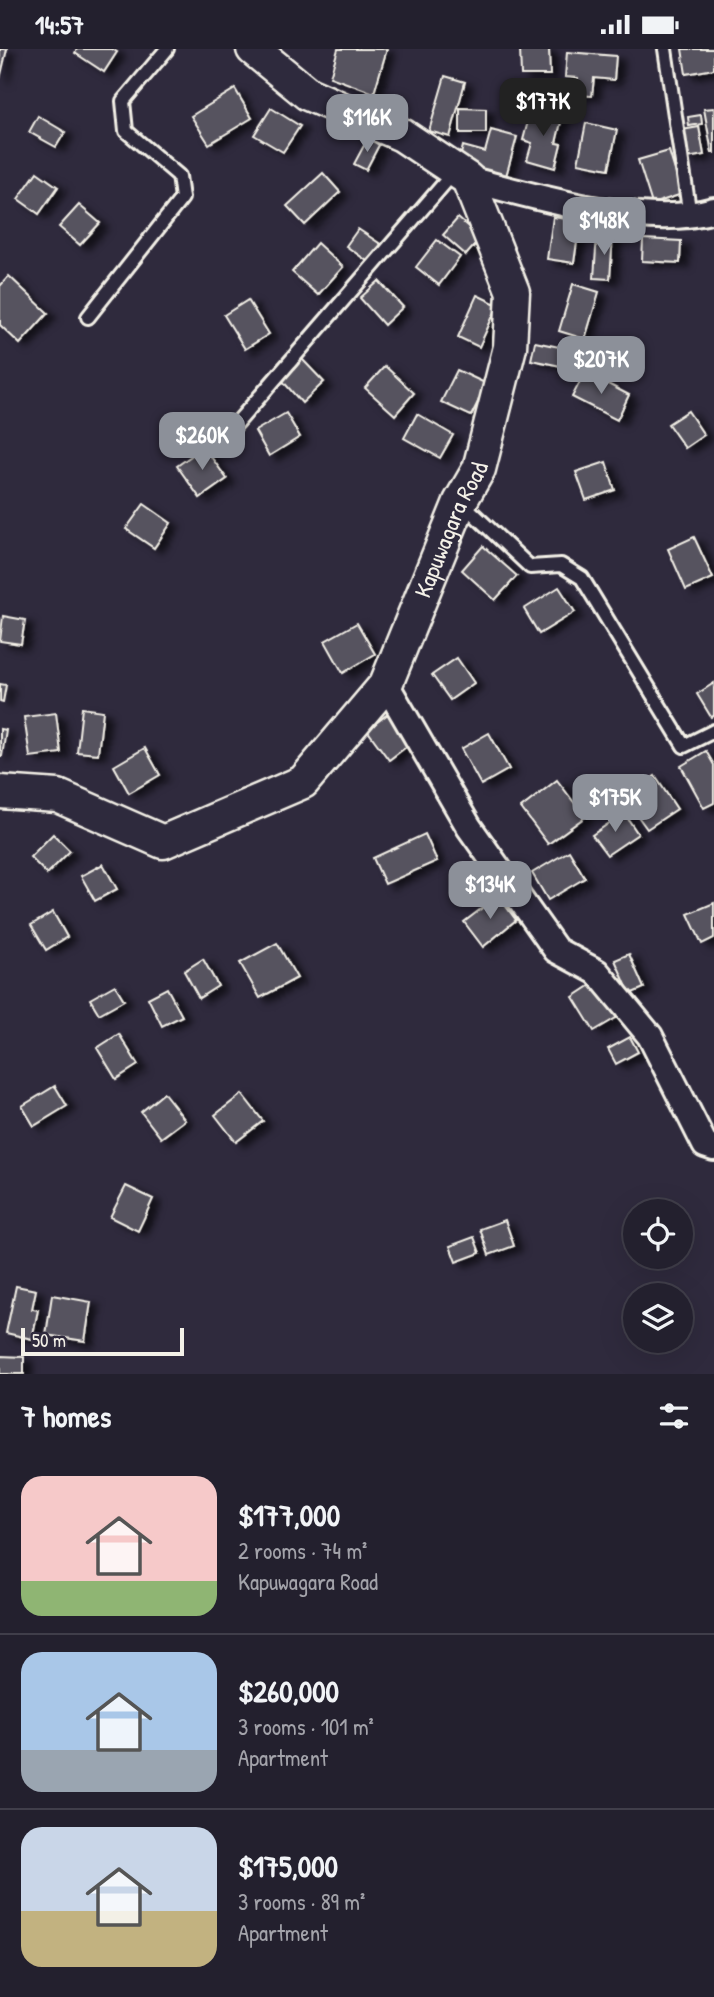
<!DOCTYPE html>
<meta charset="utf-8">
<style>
body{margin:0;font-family:"Patrick Hand",sans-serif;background:#2b2836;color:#f1f3f6;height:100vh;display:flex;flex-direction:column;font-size:26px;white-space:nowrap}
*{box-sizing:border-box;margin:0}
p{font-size:23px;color:#a3a3aa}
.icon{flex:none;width:38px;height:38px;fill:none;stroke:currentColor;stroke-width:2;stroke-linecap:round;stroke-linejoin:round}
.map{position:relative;height:1325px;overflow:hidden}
.panel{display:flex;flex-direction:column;background:#23202e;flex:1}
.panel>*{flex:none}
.buttons{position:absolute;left:623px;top:1150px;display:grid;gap:14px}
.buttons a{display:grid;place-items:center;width:70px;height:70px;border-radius:50%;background:#23202e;box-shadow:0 7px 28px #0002,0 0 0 2px #403e4a;font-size:35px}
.scale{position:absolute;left:21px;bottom:18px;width:163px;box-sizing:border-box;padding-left:7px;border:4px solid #f4f1e8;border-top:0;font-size:19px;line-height:24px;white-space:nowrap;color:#f4f1e8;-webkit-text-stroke:5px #2f2a3d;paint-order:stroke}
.price{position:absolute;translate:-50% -60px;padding:0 16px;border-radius:14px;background:#8c9099;color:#fff;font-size:23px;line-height:46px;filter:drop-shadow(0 2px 4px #0008)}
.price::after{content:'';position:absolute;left:50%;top:42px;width:21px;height:16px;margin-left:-10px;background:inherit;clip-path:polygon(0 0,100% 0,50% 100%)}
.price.on{background:#222;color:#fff}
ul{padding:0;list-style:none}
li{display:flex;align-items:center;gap:21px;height:175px;padding:0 21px}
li+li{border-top:2px solid #403e4a}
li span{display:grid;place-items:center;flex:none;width:196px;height:140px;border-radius:21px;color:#555}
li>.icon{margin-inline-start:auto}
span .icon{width:84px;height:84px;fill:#fffc;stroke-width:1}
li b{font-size:30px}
h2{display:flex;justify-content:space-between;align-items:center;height:84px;padding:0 21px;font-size:30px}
.status{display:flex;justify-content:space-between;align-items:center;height:49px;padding:0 35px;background:#23202e;direction:ltr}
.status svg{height:19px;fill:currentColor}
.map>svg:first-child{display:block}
.building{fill:#56525f;stroke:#f4f1e8;stroke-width:2;filter:url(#shadow)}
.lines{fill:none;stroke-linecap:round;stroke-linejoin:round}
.service-casing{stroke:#f4f1e8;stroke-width:18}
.minor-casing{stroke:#f4f1e8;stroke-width:30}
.tertiary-casing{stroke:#f4f1e8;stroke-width:37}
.service{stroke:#2f2a3d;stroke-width:12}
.minor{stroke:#2f2a3d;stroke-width:24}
.tertiary{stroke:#2f2a3d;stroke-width:32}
.labels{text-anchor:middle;stroke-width:5;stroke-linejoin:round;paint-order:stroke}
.street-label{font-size:24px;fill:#f4f1e8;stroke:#2f2a3d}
</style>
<div class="status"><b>14:57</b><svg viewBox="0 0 49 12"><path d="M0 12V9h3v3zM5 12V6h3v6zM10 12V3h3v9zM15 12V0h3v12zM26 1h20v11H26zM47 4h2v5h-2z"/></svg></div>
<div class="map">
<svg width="714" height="1325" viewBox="0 0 714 1325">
<defs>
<filter id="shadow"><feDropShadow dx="8" dy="4.5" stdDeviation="3.5" flood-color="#0009"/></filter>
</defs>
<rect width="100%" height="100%" fill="#2f2a3d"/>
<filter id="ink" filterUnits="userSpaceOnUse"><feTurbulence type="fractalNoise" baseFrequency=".0143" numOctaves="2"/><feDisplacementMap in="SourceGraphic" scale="14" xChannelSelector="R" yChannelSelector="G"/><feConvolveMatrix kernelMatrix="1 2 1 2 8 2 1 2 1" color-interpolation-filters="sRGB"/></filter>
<g filter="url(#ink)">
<!-- building -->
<g class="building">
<polygon points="0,0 7,0 0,30"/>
<polygon points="77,0 112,0 117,3 104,23 75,4"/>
<polygon points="338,0 387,0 374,44 330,28"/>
<polygon points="520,0 549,0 550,26 521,26"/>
<polygon points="682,0 714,0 714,20 686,25"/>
<polygon points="567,3 616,7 614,31 594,29 592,47 576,46 578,29 565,28"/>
<polygon points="445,27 465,33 450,88 429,82"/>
<polygon points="507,35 531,35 531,58 506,58"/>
<polygon points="235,40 252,69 209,95 191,67"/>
<polygon points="271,59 300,77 283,103 254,86"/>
<polygon points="460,59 486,60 486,84 460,84"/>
<polygon points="714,59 714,104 712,104 704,60"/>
<polygon points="531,61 562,69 556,94 561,95 555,119 527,111 532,94 523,91"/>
<polygon points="701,66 702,75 689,77 688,68"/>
<polygon points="38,67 65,83 56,98 29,83"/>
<polygon points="586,74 617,81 609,120 578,114"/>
<polygon points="699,78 704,106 687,109 682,81"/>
<polygon points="491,81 517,88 506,127 459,113 463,97 485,103"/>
<polygon points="368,89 379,96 366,121 354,115"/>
<polygon points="669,102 682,145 652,155 638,111"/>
<polygon points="37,123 58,138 39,165 18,150"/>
<polygon points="323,124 340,143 305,176 287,157"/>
<polygon points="79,156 100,174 80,196 59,178"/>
<polygon points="553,168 580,172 574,214 547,210"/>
<polygon points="458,169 481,189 466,206 443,186"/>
<polygon points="358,180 382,196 370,214 346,197"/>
<polygon points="597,185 613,186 610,230 594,229"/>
<polygon points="643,190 681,192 680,214 642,212"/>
<polygon points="437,191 460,208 439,236 416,218"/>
<polygon points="317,194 343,218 318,246 292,223"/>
<polygon points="9,227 48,264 20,295 0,276 0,237"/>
<polygon points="379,232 403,258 384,276 360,249"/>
<polygon points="573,235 599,243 585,290 559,282"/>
<polygon points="477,246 498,256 479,298 458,288"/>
<polygon points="248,251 269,285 245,300 224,266"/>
<polygon points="535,293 569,300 566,318 531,311"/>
<polygon points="302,310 324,333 302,354 280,329"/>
<polygon points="385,317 414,344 395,366 365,339"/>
<polygon points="457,321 487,335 471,367 441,353"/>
<polygon points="585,323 629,346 617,371 572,348"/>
<polygon points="688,362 704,386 685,399 668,375"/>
<polygon points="286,364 300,388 269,407 255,382"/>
<polygon points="417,365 453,386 440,409 404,389"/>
<polygon points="204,398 227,430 200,449 177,417"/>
<polygon points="606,413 615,441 586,451 576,423"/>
<polygon points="144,455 171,474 154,499 126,480"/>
<polygon points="694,488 713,529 686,541 668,500"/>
<polygon points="483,497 517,527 495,551 462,521"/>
<polygon points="559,538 575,563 539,585 524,560"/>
<polygon points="3,567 25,571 21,595 0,592"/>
<polygon points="357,574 375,605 343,624 325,592"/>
<polygon points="457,609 474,634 450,651 432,626"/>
<polygon points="714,634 714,667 711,668 697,645"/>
<polygon points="0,635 6,636 3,653 0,652"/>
<polygon points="82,659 103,662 98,705 77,703"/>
<polygon points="393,661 415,691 389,711 367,681"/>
<polygon points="56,664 61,704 30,708 24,668"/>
<polygon points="0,680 6,681 2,707 0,707"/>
<polygon points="489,684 509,720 481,736 461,700"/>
<polygon points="145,699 160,726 129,744 114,717"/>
<polygon points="706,702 714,716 714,754 704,759 681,717"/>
<polygon points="655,727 677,760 647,780 624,748"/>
<polygon points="557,731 585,768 548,795 521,759"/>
<polygon points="624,764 638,785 607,806 592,786"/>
<polygon points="53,785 70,802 47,825 30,808"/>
<polygon points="425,785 437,812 385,835 373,809"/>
<polygon points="569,802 585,829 548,851 532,824"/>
<polygon points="103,815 117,840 95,852 81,827"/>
<polygon points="498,847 516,871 483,898 464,873"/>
<polygon points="714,854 714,889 702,895 688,865"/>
<polygon points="53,863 67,888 46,901 31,876"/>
<polygon points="277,894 297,929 260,949 240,914"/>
<polygon points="629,905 644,939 630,945 615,911"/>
<polygon points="203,910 218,937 199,949 184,922"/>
<polygon points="599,931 621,966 594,982 573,948"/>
<polygon points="115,936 124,951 99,965 90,950"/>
<polygon points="167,939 182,967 162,977 148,949"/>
<polygon points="119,985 138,1016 116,1030 97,999"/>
<polygon points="630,988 638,1003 616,1015 608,1000"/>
<polygon points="55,1037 67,1057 34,1077 22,1057"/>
<polygon points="164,1044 185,1071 161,1089 141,1063"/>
<polygon points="242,1045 263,1072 236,1093 215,1066"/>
<polygon points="126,1137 153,1150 138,1182 110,1168"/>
<polygon points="505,1171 514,1197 489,1206 480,1180"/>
<polygon points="474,1188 480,1204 456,1213 450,1197"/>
<polygon points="16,1237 36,1241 32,1260 38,1261 32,1290 6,1284"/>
<polygon points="52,1246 91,1253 85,1292 46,1286"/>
<polygon points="0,1307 24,1308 24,1325 0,1325"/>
</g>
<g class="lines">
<!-- service casing -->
<g class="service-casing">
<g id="service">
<polyline points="665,0 690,167"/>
<polyline points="88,268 182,149 179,127 126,82 123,52 167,0"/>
<polyline points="224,389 455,122"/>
<polyline points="461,453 530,518 561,516 582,529 684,697 714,682"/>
</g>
</g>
<!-- minor casing -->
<g class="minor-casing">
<g id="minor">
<path d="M468,130C537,148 645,181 714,161"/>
<polyline points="386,635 469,778 556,901 597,923 650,987 705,1096 714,1099"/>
</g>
</g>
<!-- tertiary casing -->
<g class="tertiary-casing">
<g id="tertiary">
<path id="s1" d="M0,743L58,747L163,793L303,733L386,635L460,453L479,420L510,298L513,243L468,130L402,86L308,45L253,0"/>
</g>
</g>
<!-- service -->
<use href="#service" class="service"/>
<!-- minor -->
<use href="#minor" class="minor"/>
<!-- tertiary -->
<use href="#tertiary" class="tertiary"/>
</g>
</g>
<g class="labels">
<!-- street labels -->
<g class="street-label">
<text dy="8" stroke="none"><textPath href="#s1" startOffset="621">Kapuwagara Road</textPath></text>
</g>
</g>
</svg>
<div class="buttons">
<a><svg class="icon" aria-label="locate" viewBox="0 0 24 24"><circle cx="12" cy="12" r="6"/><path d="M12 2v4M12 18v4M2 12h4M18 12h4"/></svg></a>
<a><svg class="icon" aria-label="layers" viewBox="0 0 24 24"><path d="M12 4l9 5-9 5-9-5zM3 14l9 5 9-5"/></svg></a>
</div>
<div class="scale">50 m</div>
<b class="price on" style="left:543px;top:89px">$177K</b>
<b class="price" style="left:367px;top:105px">$116K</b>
<b class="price" style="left:604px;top:208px">$148K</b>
<b class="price" style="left:601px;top:347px">$207K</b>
<b class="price" style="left:202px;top:423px">$260K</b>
<b class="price" style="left:615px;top:785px">$175K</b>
<b class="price" style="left:490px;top:872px">$134K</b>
</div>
<section class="panel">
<h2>7 homes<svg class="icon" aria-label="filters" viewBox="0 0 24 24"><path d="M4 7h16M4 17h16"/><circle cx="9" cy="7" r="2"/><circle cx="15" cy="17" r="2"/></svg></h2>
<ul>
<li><span style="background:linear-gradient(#f6c9c9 75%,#8fb573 0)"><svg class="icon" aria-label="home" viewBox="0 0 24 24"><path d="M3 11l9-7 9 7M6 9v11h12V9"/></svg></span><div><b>$177,000</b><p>2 rooms · 74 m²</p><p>Kapuwagara Road</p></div></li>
<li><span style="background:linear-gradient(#a9c7e8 70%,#9aa5b1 0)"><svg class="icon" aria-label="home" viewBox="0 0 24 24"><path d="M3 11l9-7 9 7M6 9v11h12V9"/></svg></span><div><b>$260,000</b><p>3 rooms · 101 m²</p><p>Apartment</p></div></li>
<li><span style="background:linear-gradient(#c9d6e8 60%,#c2b280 0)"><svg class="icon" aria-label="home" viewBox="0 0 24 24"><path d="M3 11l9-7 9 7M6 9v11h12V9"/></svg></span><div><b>$175,000</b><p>3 rooms · 89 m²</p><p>Apartment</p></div></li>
</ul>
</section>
